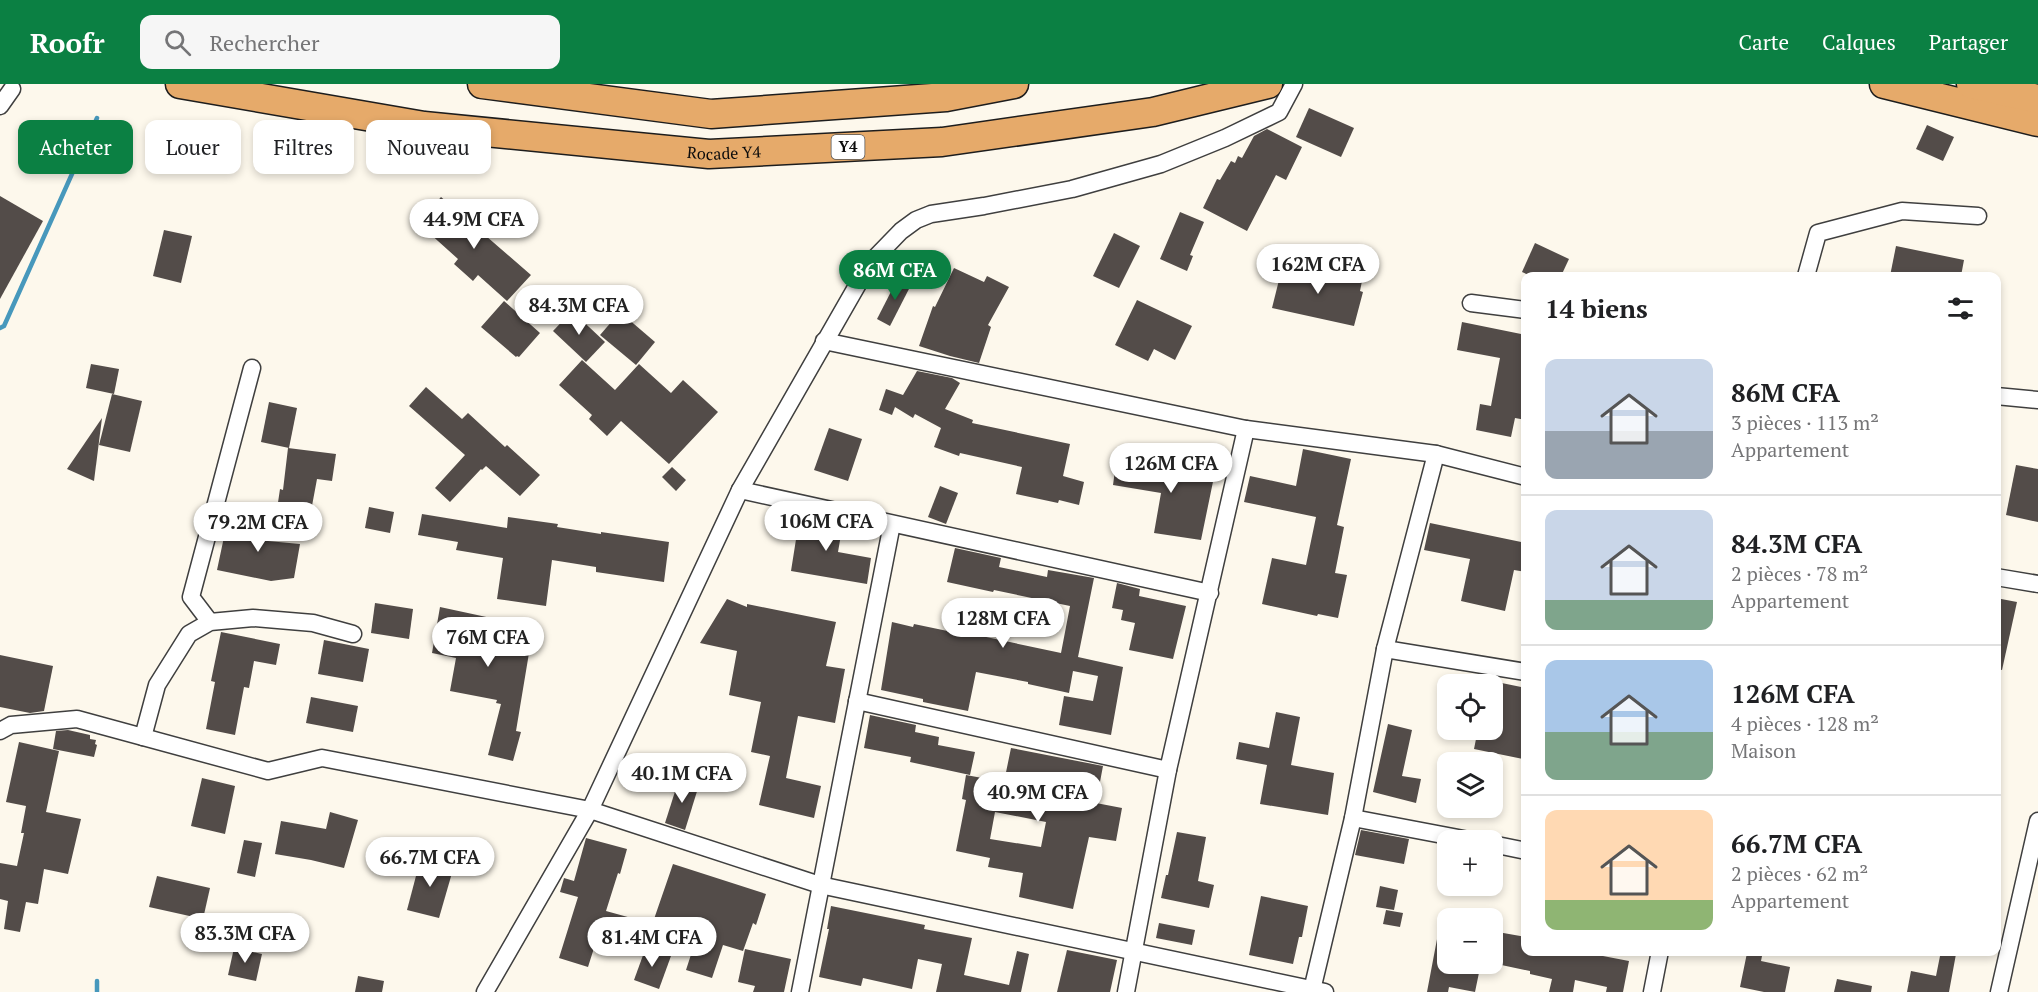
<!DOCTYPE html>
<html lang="fr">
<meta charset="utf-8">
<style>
body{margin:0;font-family:"PT Serif",serif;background:#f6f6f6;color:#202124;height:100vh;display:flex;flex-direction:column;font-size:22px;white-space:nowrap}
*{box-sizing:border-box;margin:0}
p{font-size:20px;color:#757577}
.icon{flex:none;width:33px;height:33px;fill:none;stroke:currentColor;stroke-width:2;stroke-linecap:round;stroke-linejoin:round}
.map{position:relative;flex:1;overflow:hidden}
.drawer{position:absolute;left:1521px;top:188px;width:480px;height:684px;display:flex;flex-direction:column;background:#fff;border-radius:12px;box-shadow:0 3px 9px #0003}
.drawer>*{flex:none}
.guide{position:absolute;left:18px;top:36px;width:570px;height:54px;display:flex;gap:12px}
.buttons{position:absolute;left:1437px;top:590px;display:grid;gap:12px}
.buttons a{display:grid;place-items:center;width:66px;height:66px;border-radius:12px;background:#fff;box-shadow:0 3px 9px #0003;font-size:30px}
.price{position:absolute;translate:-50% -51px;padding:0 14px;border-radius:21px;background:#fff;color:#222;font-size:20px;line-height:39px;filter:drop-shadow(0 2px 3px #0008)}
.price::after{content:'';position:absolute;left:50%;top:36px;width:18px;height:14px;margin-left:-9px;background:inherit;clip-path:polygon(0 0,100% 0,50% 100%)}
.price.current{background:#0b8043;color:#fff}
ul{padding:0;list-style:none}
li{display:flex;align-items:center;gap:18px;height:150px;padding:0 24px}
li+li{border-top:2px solid #e0e0e0}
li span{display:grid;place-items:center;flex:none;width:168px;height:120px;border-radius:12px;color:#555}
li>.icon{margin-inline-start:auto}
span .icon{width:72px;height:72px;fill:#fffc;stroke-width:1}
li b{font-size:26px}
h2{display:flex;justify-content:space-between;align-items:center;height:72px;padding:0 24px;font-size:26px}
.tag{padding:0 21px;border-radius:12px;background:#fff;box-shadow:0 3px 9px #0003;font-size:21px;line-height:54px}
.tag.current{background:#0b8043;color:#fff}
header{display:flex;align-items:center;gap:36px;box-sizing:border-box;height:84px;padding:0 30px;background:#0b8043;color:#fff}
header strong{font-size:28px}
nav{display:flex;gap:33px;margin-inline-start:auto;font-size:21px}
.search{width:420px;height:54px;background:#f6f6f6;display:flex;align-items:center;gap:15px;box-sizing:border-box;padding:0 21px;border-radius:12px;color:#757577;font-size:22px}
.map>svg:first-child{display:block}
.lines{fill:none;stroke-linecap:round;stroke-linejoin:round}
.stream{stroke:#4798bc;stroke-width:4.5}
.building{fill:#534c49;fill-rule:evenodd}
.minor-casing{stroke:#3f3f3f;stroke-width:19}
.trunk-casing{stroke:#1d1d1d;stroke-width:31}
.minor{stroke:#fff;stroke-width:16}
.trunk{stroke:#e6aa6a;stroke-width:28}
.labels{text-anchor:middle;stroke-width:6;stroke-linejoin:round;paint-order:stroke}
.shield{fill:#fff;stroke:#555;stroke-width:1.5}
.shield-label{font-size:15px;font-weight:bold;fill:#0c0c0c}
.street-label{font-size:16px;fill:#0c0c0c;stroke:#fff}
</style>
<header>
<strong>Roofr</strong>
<div class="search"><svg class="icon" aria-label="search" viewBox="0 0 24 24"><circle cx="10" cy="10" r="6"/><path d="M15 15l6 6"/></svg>Rechercher</div>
<nav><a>Carte</a><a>Calques</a><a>Partager</a></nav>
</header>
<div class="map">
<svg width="2038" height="908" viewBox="0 0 2038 908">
<rect width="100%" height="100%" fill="#fdf8ec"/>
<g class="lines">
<!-- stream -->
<g class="stream">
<polyline points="0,244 4,242 97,34"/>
<polyline points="97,897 97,908"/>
</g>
</g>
<!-- building -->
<g class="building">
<polygon points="1309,24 1354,44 1341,73 1296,53"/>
<polygon points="1927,41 1954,53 1943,77 1916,65"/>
<polygon points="1267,45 1302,63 1286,96 1276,91 1247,147 1203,124 1217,95 1220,96 1231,77 1235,79 1238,72 1242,74 1254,52"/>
<polygon points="0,112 43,137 0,215"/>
<polygon points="441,113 531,191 507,217 478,191 473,197 454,180 458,175 418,139"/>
<polygon points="1180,128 1204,138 1190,171 1193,172 1187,187 1160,175"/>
<polygon points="164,146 192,152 181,199 153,192"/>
<polygon points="1114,149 1140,162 1119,204 1093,192"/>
<polygon points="1535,159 1569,175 1561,192 1531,192 1522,188"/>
<polygon points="1896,162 1964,176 1961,192 1890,192"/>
<polygon points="1283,180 1362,197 1360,207 1363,208 1354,242 1272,224"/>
<polygon points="954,184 984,198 987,192 1009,203 988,241 991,243 979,279 950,272 919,262 933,222 935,223"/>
<polygon points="899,192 912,199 890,242 877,235"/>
<polygon points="1137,216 1192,242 1175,276 1154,265 1148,277 1115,261"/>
<polygon points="504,217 540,249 519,273 517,272 516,273 481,243"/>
<polygon points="572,227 605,258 586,278 553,247"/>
<polygon points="620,228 655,258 636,281 600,251"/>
<polygon points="1462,238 1526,251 1526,336 1515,334 1511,353 1476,346 1480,320 1491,322 1500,274 1457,266"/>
<polygon points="582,276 615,306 639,280 671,309 683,296 718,328 669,380 621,337 607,352 589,335 592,331 559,301"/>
<polygon points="91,280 119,285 114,310 86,304"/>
<polygon points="917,287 952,294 960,299 945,325 973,336 972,339 1070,360 1063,392 1084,398 1079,421 1059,416 1058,419 1016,410 1022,383 960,369 959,372 934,363 941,344 915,330 913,334 895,323 892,331 879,326 886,305 903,311"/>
<polygon points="426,303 462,335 468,329 505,363 507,361 540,391 520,412 486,382 482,386 481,385 450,418 435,404 465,371 409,322"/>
<polygon points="112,310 142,317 130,368 99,361"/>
<polygon points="269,318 297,324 289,364 261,358"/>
<polygon points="102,334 94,397 67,385"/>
<polygon points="829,344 862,355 848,397 814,386"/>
<polygon points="288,364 336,370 332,397 317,395 309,438 276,432 280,405 283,406"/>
<polygon points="1303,365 1351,375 1337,441 1344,443 1335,489 1347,491 1338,534 1318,530 1317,532 1262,520 1272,474 1306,481 1316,433 1244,418 1250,392 1296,402"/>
<polygon points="1117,372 1215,388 1201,456 1154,449 1161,409 1113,401"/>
<polygon points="2016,381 2038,385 2038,438 2006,431"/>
<polygon points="672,383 686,396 676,407 662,393"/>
<polygon points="940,402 958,409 946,440 928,433"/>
<polygon points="369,423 394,428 390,449 365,444"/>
<polygon points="422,430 507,444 508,433 558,440 557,443 601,450 601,448 669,458 664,498 596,488 596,483 552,476 546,522 497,515 503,474 456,466 458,458 418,451"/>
<polygon points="800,430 843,439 838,468 871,474 867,500 791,487"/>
<polygon points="236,433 271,439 268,457 300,460 294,494 271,497 217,486 224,453 233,455"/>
<polygon points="1430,439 1526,459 1526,488 1514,486 1505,527 1461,517 1470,475 1424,466"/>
<polygon points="955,464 1001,474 999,483 1047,493 1048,486 1094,494 1078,573 1123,583 1111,651 1059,641 1064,612 1093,617 1098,592 1073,587 1069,609 1028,600 1028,598 976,588 968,627 923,618 923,615 881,606 892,538 913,543 914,540 957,549 958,547 1061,569 1070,522 994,506 993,508 947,498"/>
<polygon points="1117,499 1140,505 1139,512 1186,522 1173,575 1129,566 1135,539 1121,536 1123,526 1112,524"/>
<polygon points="1996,514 2017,518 2002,586 1996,585"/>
<polygon points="727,515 747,523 747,520 836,538 826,582 845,585 835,639 798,632 786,694 821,702 814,734 759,721 770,672 751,668 761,618 729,611 737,567 700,559"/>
<polygon points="375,519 413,525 409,555 371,549"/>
<polygon points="440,523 491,534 490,539 533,545 516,647 521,648 513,677 488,671 501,620 496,619 497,616 450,607 456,574 432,569"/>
<polygon points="221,548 280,560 276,581 254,577 249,604 244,603 235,651 206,645 215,598 211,597"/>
<polygon points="324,556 369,565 363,598 318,590"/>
<polygon points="0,571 53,582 44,627 30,629 0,623"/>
<polygon points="1492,597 1526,604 1526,663 1523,675 1474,665 1478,645 1492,645"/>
<polygon points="311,613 358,622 353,648 306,639"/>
<polygon points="1276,628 1300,633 1291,681 1334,689 1328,731 1260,720 1267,681 1236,675 1239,658 1269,664"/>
<polygon points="870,631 916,641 915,648 939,653 938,661 975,668 970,691 910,678 911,673 864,664"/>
<polygon points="1388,640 1412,646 1402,692 1421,695 1416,719 1373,708"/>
<polygon points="68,646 90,651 90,655 96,656 95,660 97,661 94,673 53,665 56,647"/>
<polygon points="19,658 59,667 46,728 81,735 68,790 44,785 38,820 26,818 20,848 4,845 8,817 0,815 0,779 17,782 24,749 21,749 26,722 6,718"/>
<path d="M1011,664L1103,682L1096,719L1122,724L1116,757L1089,753L1073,825L1019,813L1023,789L988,783L990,774L956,767L966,716L962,715L966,691L1004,698ZM995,728L1046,738L1041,763L990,755Z"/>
<polygon points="202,694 235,702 225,750 191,742"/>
<polygon points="679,695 699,701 685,746 665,739"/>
<polygon points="330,728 358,736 344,784 311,776 275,770 281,737 326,745"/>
<polygon points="1361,746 1409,755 1404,780 1355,771"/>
<polygon points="1177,748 1206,753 1198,797 1214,801 1209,824 1161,814 1166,791 1168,791"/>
<polygon points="586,754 627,765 620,790 618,789 606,827 653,840 649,855 601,842 588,883 559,874 578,813 560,808 564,794 574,797"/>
<polygon points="244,756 262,759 255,793 237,789"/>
<polygon points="421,773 454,782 439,834 407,826"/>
<polygon points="673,780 766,810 756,841 753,839 743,867 723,861 712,894 686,886 697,852 653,838"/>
<polygon points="157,792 210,804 203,835 149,823"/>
<polygon points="1380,802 1398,806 1394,826 1376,823"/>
<polygon points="1261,812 1308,822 1302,853 1299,853 1293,880 1249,871"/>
<polygon points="831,822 925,841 924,845 972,854 964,891 1009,901 1017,867 1029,870 1021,908 936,908 942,880 918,875 912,905 863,894 861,902 819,893 829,845 827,845"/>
<polygon points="1386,826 1403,829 1400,843 1383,840"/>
<polygon points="1441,834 1448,835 1448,879 1481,879 1475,908 1449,903 1448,908 1427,908"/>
<polygon points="1159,839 1195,846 1192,861 1156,854"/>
<polygon points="1492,847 1526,853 1526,867 1577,867 1629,877 1623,908 1606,908 1607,903 1575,896 1573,908 1549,908 1552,895 1530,890 1530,887 1492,879"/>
<polygon points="646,863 671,872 659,905 634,896"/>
<polygon points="234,864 262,870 256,897 228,891"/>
<polygon points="745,865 791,875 784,908 753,908 755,902 738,898"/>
<polygon points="1067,866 1117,876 1110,908 1057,908"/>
<polygon points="1941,867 1956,870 1949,908 1907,908 1911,887 1936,892"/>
<polygon points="1747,869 1762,872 1761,877 1790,883 1785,908 1764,908 1740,903"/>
<polygon points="358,892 384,897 382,908 355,908"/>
<polygon points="1837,895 1872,902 1871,908 1834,908"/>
</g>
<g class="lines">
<!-- minor casing -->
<g class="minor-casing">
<g id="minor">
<polyline points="0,22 12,5"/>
<polyline points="1806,192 1818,149 1902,127 1978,132"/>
<polyline points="1471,219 1526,226"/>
<polyline points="824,257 1246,345 1436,370 1526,393"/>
<polyline points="1996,312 2038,316"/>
<polyline points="740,406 1210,509"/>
<polyline points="1996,493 2038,500"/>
<polyline points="210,538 191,513 252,284"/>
<polyline points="1385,565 1526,588"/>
<polyline points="857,617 1168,686"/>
<polyline points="0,647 11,641 77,635 268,687 322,674 590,726 820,801 1325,908"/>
<polyline points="143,653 157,601 189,550 210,538 253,534 313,539 353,550"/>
<polyline points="1353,734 1469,756"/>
<polyline points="1492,760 1526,767"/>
<polyline points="1312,906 1353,734 1385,565 1436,370"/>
<polyline points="485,908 590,726 740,406 870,179 901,147 916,136 931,130 984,122 1072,105 1161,80 1225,54 1279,28 1294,0"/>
<polyline points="800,908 892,440"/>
<polyline points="1126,908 1168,686 1246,345"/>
<polyline points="1652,908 1660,867"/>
<polyline points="1999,908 2038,737"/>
</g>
</g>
<!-- trunk casing -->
<g class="trunk-casing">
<g id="trunk">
<path id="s1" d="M180,0L424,42L709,70L942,58L1153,28L1268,0"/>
<polyline points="482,0 711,30 946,13 1014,0"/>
<polyline points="1884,0 2038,38"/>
<polyline points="1971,0 2038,15"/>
</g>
</g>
<!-- minor -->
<use href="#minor" class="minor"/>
<!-- trunk -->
<use href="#trunk" class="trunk"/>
</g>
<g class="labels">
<!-- shield labels -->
<rect class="shield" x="831.5" y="51" width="33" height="24" rx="4.5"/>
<g class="shield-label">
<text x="848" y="68">Y4</text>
</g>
<!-- street labels -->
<g class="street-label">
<text dy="6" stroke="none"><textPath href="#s1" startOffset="549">Rocade Y4</textPath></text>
</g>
</g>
</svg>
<div class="buttons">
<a><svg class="icon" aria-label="locate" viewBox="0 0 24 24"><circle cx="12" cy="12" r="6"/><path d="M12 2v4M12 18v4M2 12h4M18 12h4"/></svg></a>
<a><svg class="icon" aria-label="layers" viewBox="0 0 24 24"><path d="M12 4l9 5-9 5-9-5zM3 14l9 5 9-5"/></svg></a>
<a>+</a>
<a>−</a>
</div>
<b class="price" style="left:474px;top:166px">44.9M CFA</b>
<b class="price" style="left:1318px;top:211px">162M CFA</b>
<b class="price current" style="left:895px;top:217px">86M CFA</b>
<b class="price" style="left:579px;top:252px">84.3M CFA</b>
<b class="price" style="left:1171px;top:410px">126M CFA</b>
<b class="price" style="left:826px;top:468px">106M CFA</b>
<b class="price" style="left:258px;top:469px">79.2M CFA</b>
<b class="price" style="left:1003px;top:565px">128M CFA</b>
<b class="price" style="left:488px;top:584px">76M CFA</b>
<b class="price" style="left:682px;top:720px">40.1M CFA</b>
<b class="price" style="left:1038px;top:739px">40.9M CFA</b>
<b class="price" style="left:430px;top:804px">66.7M CFA</b>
<b class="price" style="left:245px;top:880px">83.3M CFA</b>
<b class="price" style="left:652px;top:884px">81.4M CFA</b>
<div class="guide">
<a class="tag current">Acheter</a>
<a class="tag">Louer</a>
<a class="tag">Filtres</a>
<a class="tag">Nouveau</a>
</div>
<section class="drawer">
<h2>14 biens<svg class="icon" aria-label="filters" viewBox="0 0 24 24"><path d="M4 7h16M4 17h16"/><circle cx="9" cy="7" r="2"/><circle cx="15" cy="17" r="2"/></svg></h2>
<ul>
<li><span style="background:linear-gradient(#c9d6e8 60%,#9aa5b1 0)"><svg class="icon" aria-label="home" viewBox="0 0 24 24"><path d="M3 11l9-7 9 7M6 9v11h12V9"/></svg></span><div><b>86M CFA</b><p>3 pièces · 113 m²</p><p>Appartement</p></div></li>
<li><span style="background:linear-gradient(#c9d6e8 75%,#7fa58c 0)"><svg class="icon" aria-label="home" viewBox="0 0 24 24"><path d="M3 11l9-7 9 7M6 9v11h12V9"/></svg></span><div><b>84.3M CFA</b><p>2 pièces · 78 m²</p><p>Appartement</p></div></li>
<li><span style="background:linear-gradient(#a9c7e8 60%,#7fa58c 0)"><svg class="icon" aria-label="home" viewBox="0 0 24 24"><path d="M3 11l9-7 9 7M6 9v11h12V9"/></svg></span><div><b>126M CFA</b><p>4 pièces · 128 m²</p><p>Maison</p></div></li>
<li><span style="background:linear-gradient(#ffd9b3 75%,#8fb573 0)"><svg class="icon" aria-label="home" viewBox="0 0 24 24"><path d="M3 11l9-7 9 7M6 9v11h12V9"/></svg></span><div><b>66.7M CFA</b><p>2 pièces · 62 m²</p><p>Appartement</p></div></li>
</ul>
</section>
</div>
